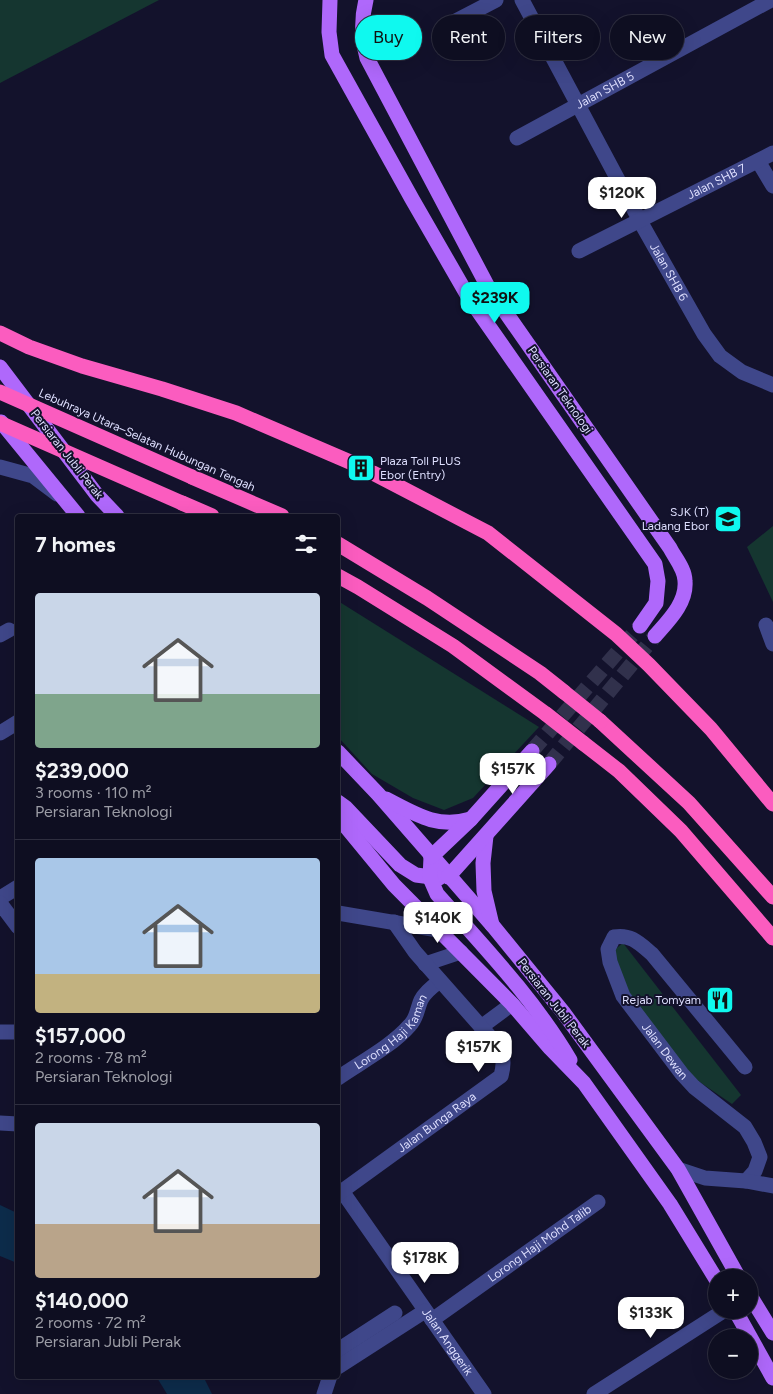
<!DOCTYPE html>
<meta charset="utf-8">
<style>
body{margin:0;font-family:Figtree,sans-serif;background:#1c1c2e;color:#f1f3f6;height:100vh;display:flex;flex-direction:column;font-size:19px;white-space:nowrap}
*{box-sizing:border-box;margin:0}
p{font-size:16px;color:#9b9ca5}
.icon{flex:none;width:28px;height:28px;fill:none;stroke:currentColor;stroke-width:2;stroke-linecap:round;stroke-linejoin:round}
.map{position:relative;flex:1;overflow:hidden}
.panel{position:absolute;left:15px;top:514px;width:325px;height:865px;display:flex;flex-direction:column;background:#0e0e21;border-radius:5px;box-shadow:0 5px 20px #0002,0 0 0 1px #2e2e3f}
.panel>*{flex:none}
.hud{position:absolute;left:355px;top:15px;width:342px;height:45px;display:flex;gap:10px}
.controls{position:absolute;left:708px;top:1269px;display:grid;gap:10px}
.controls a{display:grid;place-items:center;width:50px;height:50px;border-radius:50%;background:#0e0e21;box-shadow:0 5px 20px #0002,0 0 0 1px #2e2e3f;font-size:25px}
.price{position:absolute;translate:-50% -42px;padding:0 11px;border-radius:10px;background:#fff;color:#222;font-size:16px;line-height:32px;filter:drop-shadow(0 1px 2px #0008)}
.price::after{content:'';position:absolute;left:50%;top:30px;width:15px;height:11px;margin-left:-8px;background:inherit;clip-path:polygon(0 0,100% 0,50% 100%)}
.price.on{background:#0ff9ef;color:#111}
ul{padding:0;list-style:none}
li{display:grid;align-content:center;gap:10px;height:265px;padding:0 20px}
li+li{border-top:1px solid #2e2e3f}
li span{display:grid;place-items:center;height:155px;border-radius:5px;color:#555}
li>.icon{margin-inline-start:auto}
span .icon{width:90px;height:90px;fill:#fffc;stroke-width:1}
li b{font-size:21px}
h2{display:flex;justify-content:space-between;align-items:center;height:60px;padding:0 20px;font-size:21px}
.chip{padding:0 18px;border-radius:22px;background:#0e0e21;box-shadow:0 5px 20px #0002,0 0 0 1px #2e2e3f;font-size:18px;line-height:45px}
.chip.on{background:#0ff9ef;color:#111}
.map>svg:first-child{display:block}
.green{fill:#153630}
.water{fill:#0d2c4b}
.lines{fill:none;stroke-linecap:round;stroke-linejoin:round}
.major-tunnel{stroke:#31314c;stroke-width:15;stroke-dasharray:15 8;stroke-linecap:butt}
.highway-tunnel{stroke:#31314c;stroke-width:15;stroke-dasharray:15 8;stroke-linecap:butt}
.minor{stroke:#3f478a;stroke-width:15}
.major{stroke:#af68fb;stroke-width:15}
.highway{stroke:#fb5cbf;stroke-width:15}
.highway-bridge{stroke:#fb5cbf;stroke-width:15}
.labels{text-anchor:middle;stroke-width:4;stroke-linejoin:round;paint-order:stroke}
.street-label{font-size:12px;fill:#dedffe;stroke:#13122c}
.poi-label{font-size:12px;fill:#dedffe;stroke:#13122c;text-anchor:end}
</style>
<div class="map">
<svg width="773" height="1394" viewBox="0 0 773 1394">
<rect width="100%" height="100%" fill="#13122c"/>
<!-- green -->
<g class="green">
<polygon points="0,0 159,0 0,83"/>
<polygon points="773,526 773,602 747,547"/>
<polygon points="338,601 539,727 473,798 444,810 413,798 372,774 338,737"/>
<polygon points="623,943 741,1095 732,1104 688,1074 623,992 613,951"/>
</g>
<!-- water -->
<g class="water">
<polygon points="0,1205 17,1213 17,1263 0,1256"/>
<polygon points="156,1376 203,1376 212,1394 167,1394"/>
</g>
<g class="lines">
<!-- major-tunnel -->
<g class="major-tunnel">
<polyline points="532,751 640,626"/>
<polyline points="549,764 655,636"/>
</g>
<!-- highway-tunnel -->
<polyline class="highway-tunnel" points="350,462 373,473"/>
<!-- minor -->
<g class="minor">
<path id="s1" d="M522,0L640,221L704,334L720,356L742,372L773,385"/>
<polyline points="452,23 496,0"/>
<path id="s2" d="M517,138L771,0"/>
<polyline points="758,161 773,186"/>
<path id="s3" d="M579,251L773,153"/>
<polyline points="0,467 33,476 57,494"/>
<polyline points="766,625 773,644"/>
<polyline points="0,635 9,630"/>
<polyline points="0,733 18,722"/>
<polyline points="0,898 18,887"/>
<polyline points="0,903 18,927"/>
<polyline points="338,913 438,930"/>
<polyline points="425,964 461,952"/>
<polyline points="481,1027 512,1004"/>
<polyline points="0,1032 18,1032"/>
<path id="s4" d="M745,1067L652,954C639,943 631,934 614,937L608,949L610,962L623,996L682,1074L694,1087L745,1127L754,1142L760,1157L755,1171L746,1181"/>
<path id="s5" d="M338,1078C361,1062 392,1046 410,1025C417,1018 417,1009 421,1000C425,992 433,986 440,981"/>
<polyline points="0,1123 18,1124"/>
<polyline points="678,1169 705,1178 746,1181 773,1186"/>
<path id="s6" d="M342,1191L484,1394"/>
<path id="s7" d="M338,1194L501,1076C506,1057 502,1054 491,1038L415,952L394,922"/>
<path id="s8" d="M432,1320L598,1202"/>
<polyline points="338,1350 395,1313"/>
<polyline points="338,1367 425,1311"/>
<polyline points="324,1394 330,1376"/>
<polyline points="594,1394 725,1310"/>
</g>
<!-- major -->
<g class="major">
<polyline points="330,0 329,32 332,55 412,199 469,298 655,564 658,581 656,603 640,626"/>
<path d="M366,0C361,19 362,39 367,58L488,287L670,548C675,558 685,569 685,581C687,603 668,621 655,636"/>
<polyline points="0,367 97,495 117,516"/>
<polyline points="1,422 78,516"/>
<polyline points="338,752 378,794 493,926 563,1012 678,1169 739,1278"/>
<path d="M386,799C415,814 437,829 471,819"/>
<polyline points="338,802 345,807 400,865 416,875 439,878"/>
<polyline points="338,817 394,885 512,1004 550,1048 584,1083 670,1204 716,1279"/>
<polyline points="486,836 483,863 484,891 492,925"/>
<path d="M431,857L430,878L437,894C484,947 534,999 570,1060"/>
<polyline points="431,857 471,819 532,751"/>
<polyline points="448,877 549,764"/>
<polyline points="749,1294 773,1333"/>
<polyline points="735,1310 773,1378"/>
</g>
<!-- highway -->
<g class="highway">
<polyline points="0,333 29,347 82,366 162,389 236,413 350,462"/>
<polyline points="373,473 488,533 616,634 649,665 711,729 773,804"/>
<polyline points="192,477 282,516"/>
<polyline points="182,503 212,516"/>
<polyline points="338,544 427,598 540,673 564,692"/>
<polyline points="338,576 358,587 453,646 546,714"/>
<polyline points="600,721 689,803 773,897"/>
<polyline points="583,743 619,771 681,831 773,938"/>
</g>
<!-- highway-bridge -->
<g class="highway-bridge">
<polyline points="0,392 192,477"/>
<polyline points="0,423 182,503"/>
<polyline points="564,692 600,721"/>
<polyline points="546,714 583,743"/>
</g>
</g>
<!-- icons -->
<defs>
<g id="building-square" transform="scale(1.4375)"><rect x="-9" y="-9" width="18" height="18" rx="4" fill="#0ff9ef" stroke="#13122c"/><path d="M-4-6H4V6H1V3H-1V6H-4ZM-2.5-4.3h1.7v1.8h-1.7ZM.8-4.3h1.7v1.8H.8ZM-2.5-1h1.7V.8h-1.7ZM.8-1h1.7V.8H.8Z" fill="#111"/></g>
<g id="school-square" transform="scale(1.4375)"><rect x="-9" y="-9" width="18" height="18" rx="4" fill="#0ff9ef" stroke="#13122c"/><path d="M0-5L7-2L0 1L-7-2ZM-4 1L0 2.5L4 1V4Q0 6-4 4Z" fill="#111"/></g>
<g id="restaurant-square" transform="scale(1.4375)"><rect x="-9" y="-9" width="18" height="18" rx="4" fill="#0ff9ef" stroke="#13122c"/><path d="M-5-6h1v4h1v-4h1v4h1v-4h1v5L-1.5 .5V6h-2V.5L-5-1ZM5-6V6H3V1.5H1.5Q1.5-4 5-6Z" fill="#111"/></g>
</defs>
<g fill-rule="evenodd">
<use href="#building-square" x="361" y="468"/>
<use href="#school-square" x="728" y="519"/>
<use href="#restaurant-square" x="720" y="1000"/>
</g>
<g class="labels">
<!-- street labels -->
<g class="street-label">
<text dy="4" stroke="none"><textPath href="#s2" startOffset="100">Jalan SHB 5</textPath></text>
<text dy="4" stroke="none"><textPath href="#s3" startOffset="154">Jalan SHB 7</textPath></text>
<text dy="4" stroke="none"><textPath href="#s1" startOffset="309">Jalan SHB 6</textPath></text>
<text transform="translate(560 390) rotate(55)" y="4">Persiaran Teknologi</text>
<text transform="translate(147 440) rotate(24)" y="4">Lebuhraya Utara–Selatan Hubungan Tengah</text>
<text transform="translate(67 454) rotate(52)" y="4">Persiaran Jubli Perak</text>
<text transform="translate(554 1003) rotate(52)" y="4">Persiaran Jubli Perak</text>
<text dy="4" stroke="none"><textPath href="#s5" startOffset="72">Lorong Haji Kaman</textPath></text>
<text dy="4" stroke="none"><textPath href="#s4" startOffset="322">Jalan Dewan</textPath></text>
<text dy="4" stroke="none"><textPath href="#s7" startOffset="122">Jalan Bunga Raya</textPath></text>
<text dy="4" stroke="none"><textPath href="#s8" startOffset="132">Lorong Haji Mohd Talib</textPath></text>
<text dy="4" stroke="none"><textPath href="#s6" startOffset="184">Jalan Anggerik</textPath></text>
</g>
<!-- poi labels -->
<g class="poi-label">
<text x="380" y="465" text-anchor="start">Plaza Toll PLUS<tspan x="380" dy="14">Ebor (Entry)</tspan></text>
<text x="709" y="516">SJK (T)<tspan x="709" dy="14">Ladang Ebor</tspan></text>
<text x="701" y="1004">Rejab Tomyam</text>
</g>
</g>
</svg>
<div class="controls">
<a>+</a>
<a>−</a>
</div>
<b class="price" style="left:622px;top:219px">$120K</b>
<b class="price on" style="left:495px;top:324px">$239K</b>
<b class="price" style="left:513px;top:795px">$157K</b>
<b class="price" style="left:438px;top:944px">$140K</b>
<b class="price" style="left:479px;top:1073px">$157K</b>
<b class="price" style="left:425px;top:1284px">$178K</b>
<b class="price" style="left:651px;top:1339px">$133K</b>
<div class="hud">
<a class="chip on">Buy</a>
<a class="chip">Rent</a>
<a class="chip">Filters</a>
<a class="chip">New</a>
</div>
<section class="panel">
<h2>7 homes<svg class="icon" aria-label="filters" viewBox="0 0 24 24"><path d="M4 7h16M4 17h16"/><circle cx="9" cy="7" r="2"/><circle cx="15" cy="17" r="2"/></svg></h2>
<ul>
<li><span style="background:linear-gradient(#c9d6e8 65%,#7fa58c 0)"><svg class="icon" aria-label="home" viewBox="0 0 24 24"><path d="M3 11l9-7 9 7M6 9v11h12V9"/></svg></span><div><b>$239,000</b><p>3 rooms · 110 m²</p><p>Persiaran Teknologi</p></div></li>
<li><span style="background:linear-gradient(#a9c7e8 75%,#c2b280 0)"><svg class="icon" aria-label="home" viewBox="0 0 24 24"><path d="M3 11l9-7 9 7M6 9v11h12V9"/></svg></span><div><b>$157,000</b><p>2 rooms · 78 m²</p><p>Persiaran Teknologi</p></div></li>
<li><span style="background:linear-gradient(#c9d6e8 65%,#b9a48a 0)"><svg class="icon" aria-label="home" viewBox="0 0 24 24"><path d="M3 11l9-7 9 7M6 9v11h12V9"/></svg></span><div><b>$140,000</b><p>2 rooms · 72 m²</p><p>Persiaran Jubli Perak</p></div></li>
</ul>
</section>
</div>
